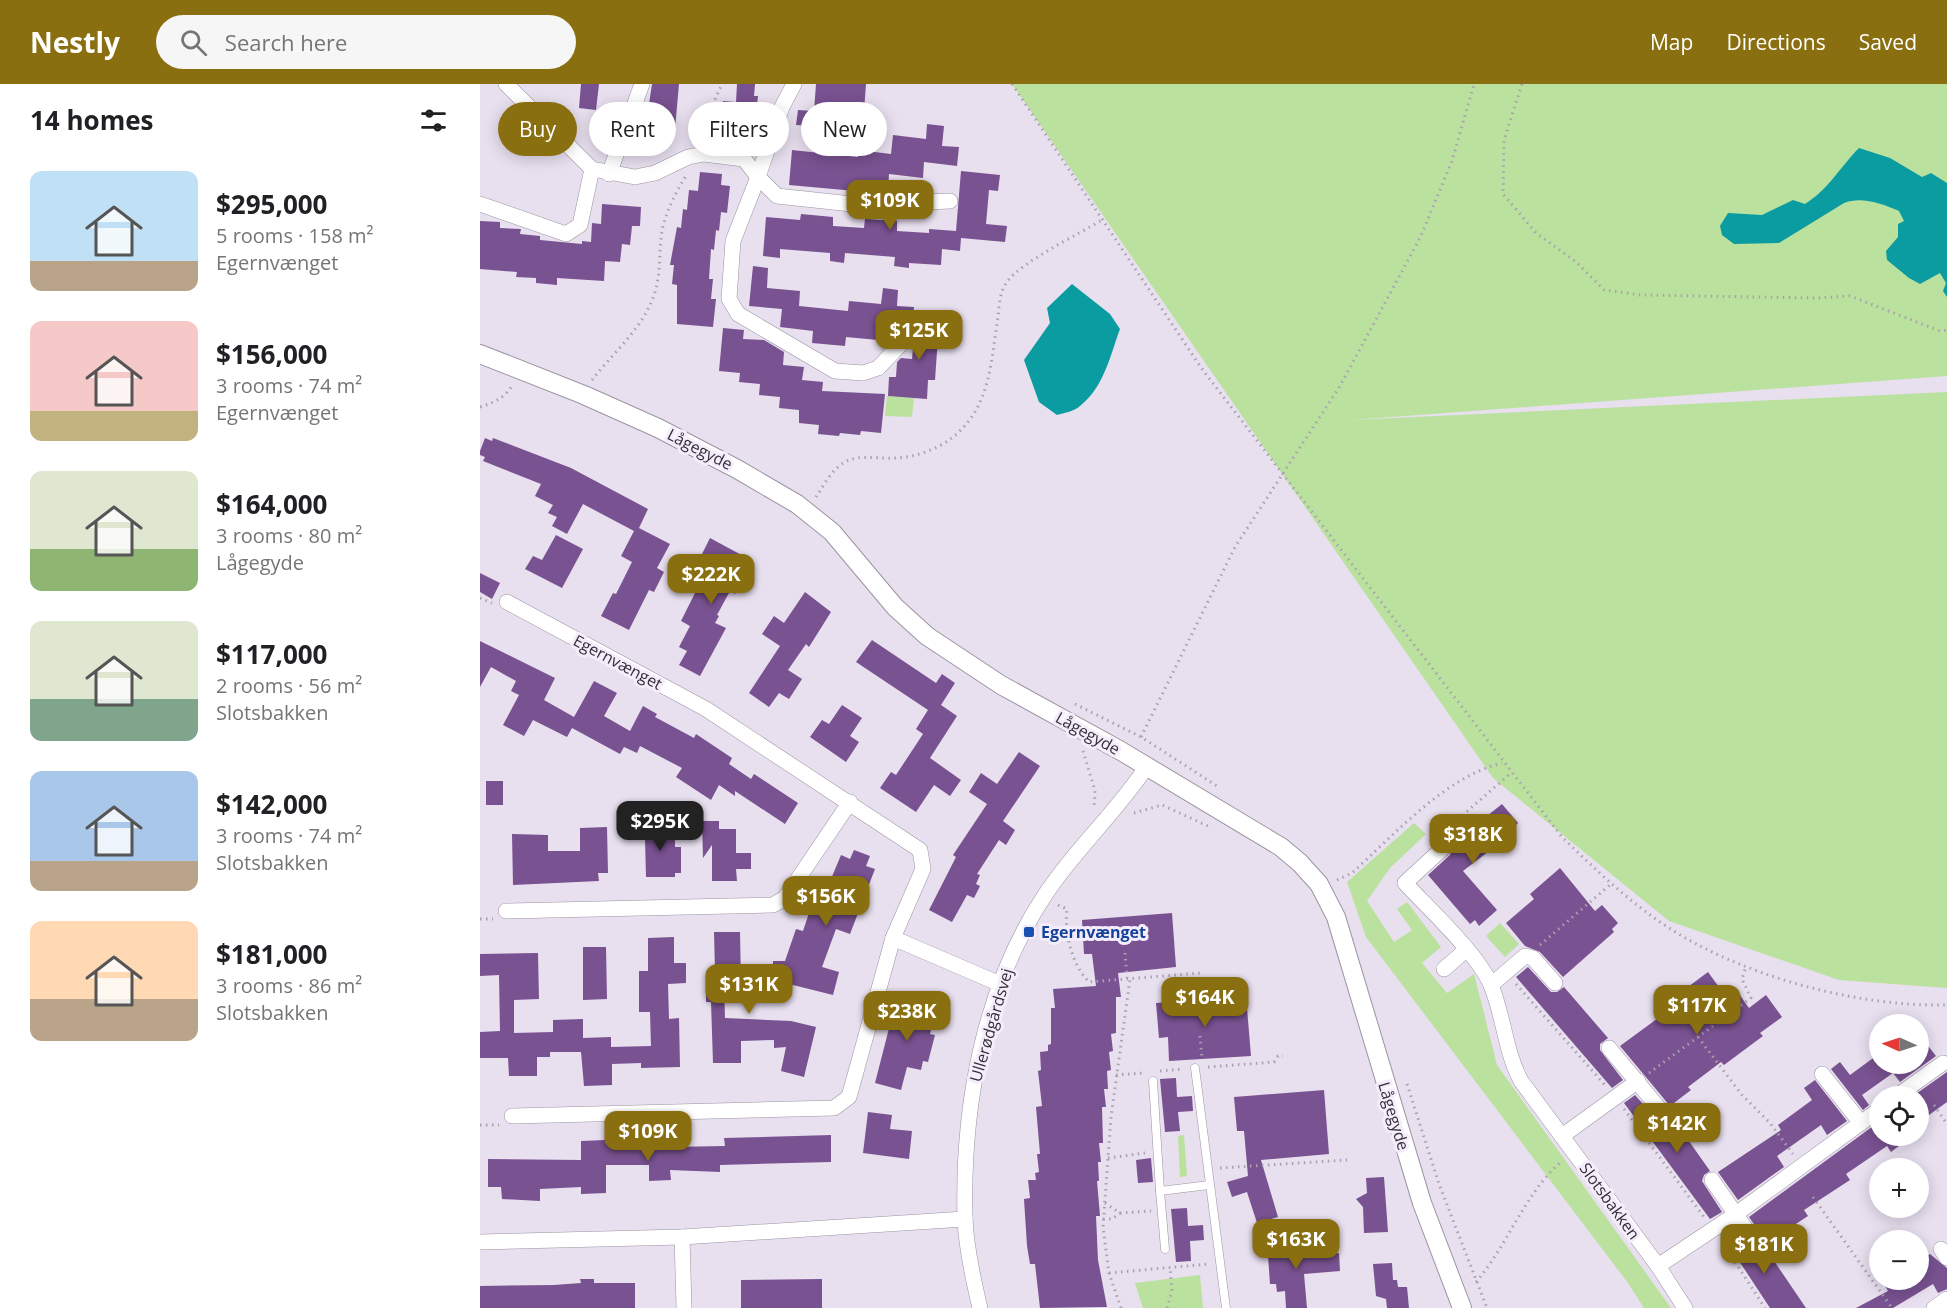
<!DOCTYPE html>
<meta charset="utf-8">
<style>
body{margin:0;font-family:"Open Sans",sans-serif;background:#f6f6f6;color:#202124;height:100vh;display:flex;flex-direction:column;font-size:22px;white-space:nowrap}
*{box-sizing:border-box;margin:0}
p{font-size:20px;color:#757577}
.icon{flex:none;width:33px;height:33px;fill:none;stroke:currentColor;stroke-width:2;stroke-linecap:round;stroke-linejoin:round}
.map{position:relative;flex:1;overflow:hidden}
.panel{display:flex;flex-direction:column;background:#fff;width:480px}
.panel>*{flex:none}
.guide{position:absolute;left:18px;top:18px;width:570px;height:54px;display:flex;gap:12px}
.needle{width:39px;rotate:273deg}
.fabs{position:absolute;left:1389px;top:930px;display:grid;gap:12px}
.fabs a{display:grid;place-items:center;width:60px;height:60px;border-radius:50%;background:#fff;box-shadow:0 3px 15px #0003;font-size:30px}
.price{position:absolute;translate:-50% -51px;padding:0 14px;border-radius:12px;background:#8a6f10;color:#fff;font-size:20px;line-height:39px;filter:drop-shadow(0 2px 3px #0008)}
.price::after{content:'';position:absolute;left:50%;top:36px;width:18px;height:14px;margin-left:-9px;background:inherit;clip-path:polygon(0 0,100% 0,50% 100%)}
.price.active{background:#222;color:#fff}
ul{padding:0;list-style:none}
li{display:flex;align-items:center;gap:18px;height:150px;padding:0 30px}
li span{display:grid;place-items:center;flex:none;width:168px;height:120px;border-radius:12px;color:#555}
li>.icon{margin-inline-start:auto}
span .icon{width:72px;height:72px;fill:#fffc;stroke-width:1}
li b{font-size:26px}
h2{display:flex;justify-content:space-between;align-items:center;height:72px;padding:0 30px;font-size:26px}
.chip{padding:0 21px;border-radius:27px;background:#fff;box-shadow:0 3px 15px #0003;font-size:21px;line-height:54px}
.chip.active{background:#8a6f10;color:#fff}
header{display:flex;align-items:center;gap:36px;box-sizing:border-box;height:84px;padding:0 30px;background:#8a6f10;color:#fff}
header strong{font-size:28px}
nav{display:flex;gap:33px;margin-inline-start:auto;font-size:21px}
.search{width:420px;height:54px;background:#f6f6f6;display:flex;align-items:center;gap:15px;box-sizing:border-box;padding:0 21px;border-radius:33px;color:#757577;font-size:22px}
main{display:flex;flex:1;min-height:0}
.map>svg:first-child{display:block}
.green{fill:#bbe19e}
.water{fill:#0b9ca2}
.building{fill:#795291}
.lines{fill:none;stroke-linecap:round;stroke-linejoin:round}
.service-casing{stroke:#9c94a2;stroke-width:9}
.minor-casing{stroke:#9c94a2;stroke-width:16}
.tertiary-casing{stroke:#9c94a2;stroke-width:20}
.path{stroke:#a9a2ae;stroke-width:3;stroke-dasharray:1.5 4.5;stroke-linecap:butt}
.service{stroke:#fff;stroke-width:8}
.minor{stroke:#fff;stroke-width:15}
.tertiary{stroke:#fff;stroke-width:18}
.transit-dot{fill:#1a4fb4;stroke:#f5edfc;stroke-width:2}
.labels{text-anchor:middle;stroke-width:6;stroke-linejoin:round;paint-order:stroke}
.street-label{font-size:16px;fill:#332f35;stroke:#f5edfc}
.transit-label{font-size:16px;font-weight:bold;fill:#164399;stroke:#f5edfc;text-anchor:start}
</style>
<header>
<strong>Nestly</strong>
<div class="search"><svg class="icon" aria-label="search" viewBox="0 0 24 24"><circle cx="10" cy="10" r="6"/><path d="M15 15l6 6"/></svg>Search here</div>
<nav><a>Map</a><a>Directions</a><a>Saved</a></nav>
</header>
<main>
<section class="panel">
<h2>14 homes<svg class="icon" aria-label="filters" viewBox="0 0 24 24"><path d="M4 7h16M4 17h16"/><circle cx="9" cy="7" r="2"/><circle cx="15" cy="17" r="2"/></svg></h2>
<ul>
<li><span style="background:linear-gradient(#bfe0f5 75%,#b9a48a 0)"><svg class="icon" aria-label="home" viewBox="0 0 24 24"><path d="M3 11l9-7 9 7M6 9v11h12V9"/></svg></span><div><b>$295,000</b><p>5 rooms · 158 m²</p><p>Egernvænget</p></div></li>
<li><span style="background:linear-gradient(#f6c9c9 75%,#c2b280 0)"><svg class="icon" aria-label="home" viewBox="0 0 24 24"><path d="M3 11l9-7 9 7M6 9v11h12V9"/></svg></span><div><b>$156,000</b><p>3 rooms · 74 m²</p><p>Egernvænget</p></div></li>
<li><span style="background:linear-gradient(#dfe7d0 65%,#8fb573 0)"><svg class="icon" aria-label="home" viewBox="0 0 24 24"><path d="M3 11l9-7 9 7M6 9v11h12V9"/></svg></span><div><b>$164,000</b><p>3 rooms · 80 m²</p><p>Lågegyde</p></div></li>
<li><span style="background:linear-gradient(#dfe7d0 65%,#7fa58c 0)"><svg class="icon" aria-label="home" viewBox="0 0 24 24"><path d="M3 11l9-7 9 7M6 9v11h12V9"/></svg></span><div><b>$117,000</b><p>2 rooms · 56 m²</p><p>Slotsbakken</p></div></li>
<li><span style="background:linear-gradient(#a9c7e8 75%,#b9a48a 0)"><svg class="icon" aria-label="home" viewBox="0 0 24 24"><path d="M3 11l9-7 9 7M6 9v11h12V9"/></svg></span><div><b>$142,000</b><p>3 rooms · 74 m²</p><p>Slotsbakken</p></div></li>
<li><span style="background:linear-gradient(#ffd9b3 65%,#b9a48a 0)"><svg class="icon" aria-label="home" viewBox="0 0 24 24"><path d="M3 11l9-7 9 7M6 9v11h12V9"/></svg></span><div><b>$181,000</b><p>3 rooms · 86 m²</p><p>Slotsbakken</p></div></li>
</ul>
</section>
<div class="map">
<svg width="1467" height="1224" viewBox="0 0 1467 1224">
<rect width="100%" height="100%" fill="#e8dfef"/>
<!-- green -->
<g class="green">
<polygon points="532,0 1467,0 1467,292 871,336 1467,308 1467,904 1359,896 1189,837 1013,694"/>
<polygon points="407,312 434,314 432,333 405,332"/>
<polygon points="934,739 946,750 910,784 887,817 914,858 932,846 917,825 927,818 961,863 942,879 967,909 994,890 1017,981 1191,1224 1164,1224 1148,1199 886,853 867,798"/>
<polygon points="1020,839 1039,860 1025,873 1006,852"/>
<polygon points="704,1051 707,1092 700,1093 698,1052"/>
<polygon points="720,1191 723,1224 663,1224 655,1199"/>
</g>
<!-- water -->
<g class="water">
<path d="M1379,64L1410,74L1442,93L1451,89L1467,99V213L1463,207L1466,199L1460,189L1440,200L1429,194L1407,176L1406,167L1418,153V140L1424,137L1419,127C1403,120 1381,112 1364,119L1299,159L1254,160L1242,151L1240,142L1248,129L1282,131L1313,116L1325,120C1349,105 1360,83 1379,64Z"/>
<path d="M592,200L630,230L640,245C630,272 624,303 600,322C595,327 584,329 577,331L559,318L544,276L570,239L567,224Z"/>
</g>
<!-- building -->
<g class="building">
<polygon points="101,0 119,0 116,26 99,24"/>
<polygon points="172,0 199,0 195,45 176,44 175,61 155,59 156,44 163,26 168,27"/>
<polygon points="257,0 275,0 274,12 278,12 275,38 255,36 254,52 240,50 243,17 256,18"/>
<polygon points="336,0 386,0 384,27 353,24 351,43 316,41 318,26 334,27"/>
<polygon points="447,40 464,42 462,62 479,63 477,82 444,78 443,94 409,90 408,105 375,102 375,107 309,101 312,66 378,73 378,66 411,70 413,51 446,55"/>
<polygon points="481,87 520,91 518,107 509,106 506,140 527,142 525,158 481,154 480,167 462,165 461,181 429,179 429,184 414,182 415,173 365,169 364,179 350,177 350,169 300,165 300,174 283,172 286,133 320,136 321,130 353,133 353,142 384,144 385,135 417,137 417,147 449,149 449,145 476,147"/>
<polygon points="220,88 242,90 241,101 250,102 247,129 241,128 239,147 236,146 234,166 231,165 229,195 233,195 231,215 236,215 233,243 197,240 197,201 192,200 194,181 190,181 197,143 201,144 203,125 207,126 209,106 218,107"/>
<polygon points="122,120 161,123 160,142 152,142 150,161 142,160 140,178 125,177 124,197 77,194 77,201 56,199 56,194 36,193 37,188 0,185 0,137 20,138 20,144 41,145 40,150 60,152 60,156 102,160 102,157 111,158 112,139 121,140"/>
<polygon points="273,182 288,184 287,204 320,207 319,222 368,227 369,217 401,220 403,204 418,206 417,222 434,223 432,243 400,240 398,256 366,253 365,262 332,259 333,247 300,243 302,225 269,222"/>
<polygon points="436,235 471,238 470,254 458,253 455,296 448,296 447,315 408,312 409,293 416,293 417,278 421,274 432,275"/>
<polygon points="243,244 264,246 263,255 284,256 304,268 303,281 324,283 322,296 343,298 342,307 405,310 401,349 381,347 380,351 360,349 359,352 338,350 339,341 319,339 319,326 299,324 300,313 279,311 280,300 259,298 260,289 239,287"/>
<polygon points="5,354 12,357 13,354 91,384 168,425 159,444 190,460 177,484 184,488 174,508 169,506 149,546 121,532 133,509 136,510 152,478 141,472 154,447 103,420 87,450 72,442 77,433 68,429 73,421 55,412 61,400 3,377 5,373 0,371 0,367"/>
<polygon points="76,451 103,465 82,504 45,485 53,472 62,476"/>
<polygon points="230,454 267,474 263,482 269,485 255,510 250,507 237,531 239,532 235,539 246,544 220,592 199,581 207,567 199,563 210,542 201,537 217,505 221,507 234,483 219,476"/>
<polygon points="0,489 20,499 12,515 0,508"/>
<polygon points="325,508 351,528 329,563 326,560 308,586 322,595 309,615 299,609 289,623 269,609 300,562 282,550 294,532 304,539"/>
<polygon points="392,556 456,599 462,590 475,599 461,621 477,632 450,674 481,696 470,712 454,701 436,728 400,704 411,688 416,691 443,650 436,645 448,626 376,578"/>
<polygon points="0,557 75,594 64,616 94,633 114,597 137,609 124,632 150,647 163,622 177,630 175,633 214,654 216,650 252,674 249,680 271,695 274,690 318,719 305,740 255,707 255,712 239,701 231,716 196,693 202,684 160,662 157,669 144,663 140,670 92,644 87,653 53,636 44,652 23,641 39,611 31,607 36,597 11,583 0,603"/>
<polygon points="362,621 382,634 370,652 379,658 366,678 330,653 342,636 349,640"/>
<polygon points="539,668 560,682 523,737 535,746 526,761 519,756 497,790 500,791 496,800 500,802 494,814 487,811 472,838 449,826 476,773 473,771 507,720 489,708 501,689 517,700"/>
<rect x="6" y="697" width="17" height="24"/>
<polygon points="1022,720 1038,739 1032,745 1034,748 983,787 1017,826 999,842 995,836 990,840 948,791 970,771 977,756"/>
<polygon points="222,737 239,737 239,745 256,745 256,769 271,769 271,785 256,785 257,797 232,797 232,761 223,774"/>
<polygon points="157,740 181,740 181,753 195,753 195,763 201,763 201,789 195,789 195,793 166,793 165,756 157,756"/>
<polygon points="127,743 128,789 118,789 119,797 33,801 32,750 68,751 68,767 100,767 100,744"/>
<polygon points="374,766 390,772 386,782 395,785 370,850 356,845 342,883 359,888 353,911 293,896 293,877 305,877 316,845 323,847 335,811 343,814 361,771 370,775"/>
<polygon points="1080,784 1115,827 1122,821 1138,839 1132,845 1134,848 1083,893 1060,868 1045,862 1026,839 1054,815 1050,810"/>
<polygon points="692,829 696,883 638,889 641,913 636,913 636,949 631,950 633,967 629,968 631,986 627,987 628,1005 624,1005 626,1023 622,1023 623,1059 619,1059 621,1078 618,1078 619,1097 617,1097 620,1132 616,1132 618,1176 627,1223 560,1224 555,1180 550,1180 547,1162 544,1115 550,1114 548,1096 556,1096 555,1089 559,1088 557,1070 560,1070 556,1023 562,1022 558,987 561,986 560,968 568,967 568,961 571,960 571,924 575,924 573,905 616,902 612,870 604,870 602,836"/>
<polygon points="234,848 260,848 261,901 244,901 245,934 311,937 336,943 324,993 301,987 306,963 294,964 294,956 261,957 261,979 233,979 231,918 226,918 226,887 235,887"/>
<polygon points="194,853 194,879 206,879 206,899 188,900 189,935 199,934 200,983 161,984 161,979 132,980 132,1001 104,1002 101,968 70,968 70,973 57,973 57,992 29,992 28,974 0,974 0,948 20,947 19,891 0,892 0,870 58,869 59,915 34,916 34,949 73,948 73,936 103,935 103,954 131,953 131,963 171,962 170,928 159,928 159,887 168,887 168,854"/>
<polygon points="103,863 126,863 127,915 103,916"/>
<polygon points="1048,883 1071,908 1077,908 1084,903 1128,954 1120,960 1120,966 1143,996 1132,1004 1036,893"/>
<polygon points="1228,888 1247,914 1257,907 1269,924 1286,911 1302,933 1280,949 1283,952 1244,981 1241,978 1208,1003 1211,1006 1190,1022 1140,962 1185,929 1181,923"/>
<polygon points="766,912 771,972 689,977 688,953 679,954 676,919"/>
<polygon points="438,913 458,918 450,950 455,951 448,978 443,977 441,986 427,983 421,1006 395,999 416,917 436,922"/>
<polygon points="1438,949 1456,972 1420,998 1413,989 1382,1011 1389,1021 1383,1026 1351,985 1360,978 1370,991 1400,969 1400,980 1438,980"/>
<polygon points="1467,988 1467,1018 1438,1039 1438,1012 1433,1012"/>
<polygon points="696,994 697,1013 712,1012 713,1027 698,1028 700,1047 685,1048 680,995"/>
<polygon points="1335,996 1367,1037 1347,1051 1341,1041 1297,1072 1304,1083 1258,1116 1238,1088 1301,1046 1298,1041 1332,1016 1324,1004"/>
<polygon points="844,1006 849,1070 781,1076 798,1133 777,1139 767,1108 752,1113 747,1098 768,1092 764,1047 757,1047 754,1013"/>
<polygon points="1155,1011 1179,1038 1185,1038 1192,1033 1230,1087 1224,1091 1222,1097 1242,1128 1230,1135 1144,1019"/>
<polygon points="388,1028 412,1031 410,1045 432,1047 429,1075 383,1069"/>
<polygon points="1400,1037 1400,1052 1432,1052 1411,1068 1407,1062 1366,1090 1370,1096 1324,1126 1328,1132 1287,1159 1269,1133"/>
<polygon points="351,1051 351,1078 240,1081 240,1088 190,1086 191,1096 169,1097 169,1081 126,1081 126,1109 101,1110 101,1103 60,1105 60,1117 22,1115 21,1103 8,1103 8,1075 101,1076 101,1057 125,1056 125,1059 190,1055 190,1063 245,1062 244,1054"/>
<polygon points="671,1074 673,1098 658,1099 656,1076"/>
<polygon points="904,1093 908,1148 884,1149 883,1123 876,1115 887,1109 886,1094"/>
<polygon points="707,1124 708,1142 723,1141 724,1156 710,1157 711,1177 696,1178 691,1125"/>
<polygon points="1253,1144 1274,1172 1284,1172 1288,1168 1326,1224 1290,1224 1242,1151"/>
<polygon points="808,1156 809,1164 822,1163 823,1173 859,1169 860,1187 824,1190 827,1224 806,1224 805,1207 797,1208 796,1200 790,1200 787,1158"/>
<polygon points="1450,1170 1467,1184 1467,1205 1458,1209 1453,1200 1413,1224 1376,1224 1408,1207 1404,1200 1412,1196 1438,1196 1438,1177"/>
<polygon points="912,1179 913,1196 917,1196 918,1203 927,1203 929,1224 907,1224 906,1215 896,1212 893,1180"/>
<polygon points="100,1195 114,1195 114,1199 155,1199 155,1224 0,1224 0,1202 74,1201 101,1199"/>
<polygon points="342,1195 342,1224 261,1224 261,1196"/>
</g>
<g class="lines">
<!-- service casing -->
<g class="service-casing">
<g id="service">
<polyline points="715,984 746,1224"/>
<polyline points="673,997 680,1107"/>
<polyline points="685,1165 680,1107 729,1101"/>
</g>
</g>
<!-- minor casing -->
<g class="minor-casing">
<g id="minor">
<polyline points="26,0 112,85 155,93 175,89 208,73 224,70 264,75 278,93 253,157 249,215 258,230 355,287 383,289 398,284 420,261"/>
<polyline points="314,0 302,23 278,93 297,112 381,121 470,117"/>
<polyline points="129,90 162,0"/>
<polyline points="0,120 86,150 100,141 112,85"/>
<polyline points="27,518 226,625 440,766 443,785 413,854"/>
<path d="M963,764L925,799C950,826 997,869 1011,901C1024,933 1025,967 1041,997L1178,1182L1205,1224"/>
<polyline points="26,827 293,821 305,814 370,718"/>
<polyline points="964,885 986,866"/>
<polyline points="1011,901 1045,872 1053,874 1075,899"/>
<polyline points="1129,964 1183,1029"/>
<polyline points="1342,990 1381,1039"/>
<polyline points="1417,1012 1463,979"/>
<polyline points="32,1032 354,1024 369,1013 413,854 520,900"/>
<polyline points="1082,1052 1158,997"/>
<polyline points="1232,1096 1279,1164"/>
<polyline points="202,1153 204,1224"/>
<polyline points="0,1158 202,1153 485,1135"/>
<polyline points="1461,1165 1467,1174"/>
<polyline points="1178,1182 1256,1130 1400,1025"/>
<path d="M500,1224C493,1195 486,1164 485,1134C482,1024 503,904 565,811C595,765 637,728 667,682"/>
<polyline points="1454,1224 1467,1215"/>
</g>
</g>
<!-- tertiary casing -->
<g class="tertiary-casing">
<polyline id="tertiary" points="0,270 104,311 178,344 257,385 317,420 352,448 415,523 447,552 521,601 641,667 801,763 820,779 839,800 856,833 942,1119 982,1224"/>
</g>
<!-- path -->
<g class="path">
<path d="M532,0L722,285L1082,753C1115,785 1148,817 1186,842C1262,892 1376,923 1467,921"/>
<polyline points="1042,0 1024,56 1023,110 1056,149 1095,177 1124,206 1161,211 1336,214 1370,212 1460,247 1467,246"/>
<polyline points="211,57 229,29 242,0"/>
<path d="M112,296C133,269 163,244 174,211C182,188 178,165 183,142C188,124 196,108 206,92"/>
<path d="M0,323C15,318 25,314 33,300"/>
<path d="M336,413C344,401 352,385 365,378C379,370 398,375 414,374C434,374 458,365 473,353C511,323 511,276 518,233C519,221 520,207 527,198C541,178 599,150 622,136"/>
<polyline points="0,514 12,519"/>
<polyline points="595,620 661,653 737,702"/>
<polyline points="661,653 755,463 860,302 940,154 972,77 994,0"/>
<polyline points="603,667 615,707 614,724"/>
<polyline points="654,729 682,721 728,742"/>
<polyline points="967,749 968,744 1031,689"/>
<path d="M857,796L872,789C915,750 965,693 1022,679"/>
<path d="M578,821L587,825C584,849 592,881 609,898L720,889"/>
<polyline points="0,835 13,835"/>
<polyline points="1060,861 1131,800"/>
<polyline points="645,869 647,894"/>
<polyline points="1036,900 1125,1001"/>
<polyline points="720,952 722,974"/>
<polyline points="1218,953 1262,1011 1290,1039 1313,1070"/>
<polyline points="728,983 794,978 798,972 803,972"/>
<polyline points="680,987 703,985"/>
<polyline points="1169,989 1271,914 1262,895 1266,882"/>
<polyline points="636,991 664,989"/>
<polyline points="927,1000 959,1100 1007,1224"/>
<polyline points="1454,1021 1467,1040"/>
<polyline points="1144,1025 1224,1133"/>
<polyline points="0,1041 19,1041"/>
<polyline points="628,1074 665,1069"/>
<polyline points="740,1084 867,1076"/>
<polyline points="1333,1113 1412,1224"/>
<polyline points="625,1119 640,1129 671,1127"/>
<polyline points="623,1135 632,1135 640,1129"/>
<polyline points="1242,1158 1285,1224"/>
<polyline points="629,1189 729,1180"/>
<path d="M996,1198C1028,1161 1044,1110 1081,1078"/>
<polyline points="641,1224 629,1189 623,1143 631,1033 650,895"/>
<polyline points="687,1224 692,1207 690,1183"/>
</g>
<!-- service -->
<use href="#service" class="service"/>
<!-- minor -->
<use href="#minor" class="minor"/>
<!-- tertiary -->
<use href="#tertiary" class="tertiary"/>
</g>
<!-- markers -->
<rect class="transit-dot" x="543" y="842" width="12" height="12" rx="3"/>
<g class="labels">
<!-- street labels -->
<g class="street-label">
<text transform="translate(220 365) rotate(27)" y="6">Lågegyde</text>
<text transform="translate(138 578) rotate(28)" y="6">Egernvænget</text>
<text transform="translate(608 649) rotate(29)" y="6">Lågegyde</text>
<text transform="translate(511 941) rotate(-74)" y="6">Ullerødgårdsvej</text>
<text transform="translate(914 1032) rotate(73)" y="6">Lågegyde</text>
<text transform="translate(1130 1117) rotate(54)" y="6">Slotsbakken</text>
</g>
<!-- transit labels -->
<g class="transit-label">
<text x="561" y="854">Egernvænget</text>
</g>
</g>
</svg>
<div class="fabs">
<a><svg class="needle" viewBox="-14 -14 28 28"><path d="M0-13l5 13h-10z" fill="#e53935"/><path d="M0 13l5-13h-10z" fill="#757577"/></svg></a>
<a><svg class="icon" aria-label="locate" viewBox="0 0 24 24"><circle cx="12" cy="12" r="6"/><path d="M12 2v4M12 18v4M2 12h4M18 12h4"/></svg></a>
<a>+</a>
<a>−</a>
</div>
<b class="price" style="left:410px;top:147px">$109K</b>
<b class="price" style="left:439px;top:277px">$125K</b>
<b class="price" style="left:231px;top:521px">$222K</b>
<b class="price active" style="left:180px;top:768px">$295K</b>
<b class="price" style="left:993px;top:781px">$318K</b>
<b class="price" style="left:346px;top:843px">$156K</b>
<b class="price" style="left:269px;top:931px">$131K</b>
<b class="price" style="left:725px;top:944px">$164K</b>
<b class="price" style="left:1217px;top:952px">$117K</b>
<b class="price" style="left:427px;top:958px">$238K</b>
<b class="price" style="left:1197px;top:1070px">$142K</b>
<b class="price" style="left:168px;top:1078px">$109K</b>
<b class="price" style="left:816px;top:1186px">$163K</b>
<b class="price" style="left:1284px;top:1191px">$181K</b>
<div class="guide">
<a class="chip active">Buy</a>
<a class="chip">Rent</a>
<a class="chip">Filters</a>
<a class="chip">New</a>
</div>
</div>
</main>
